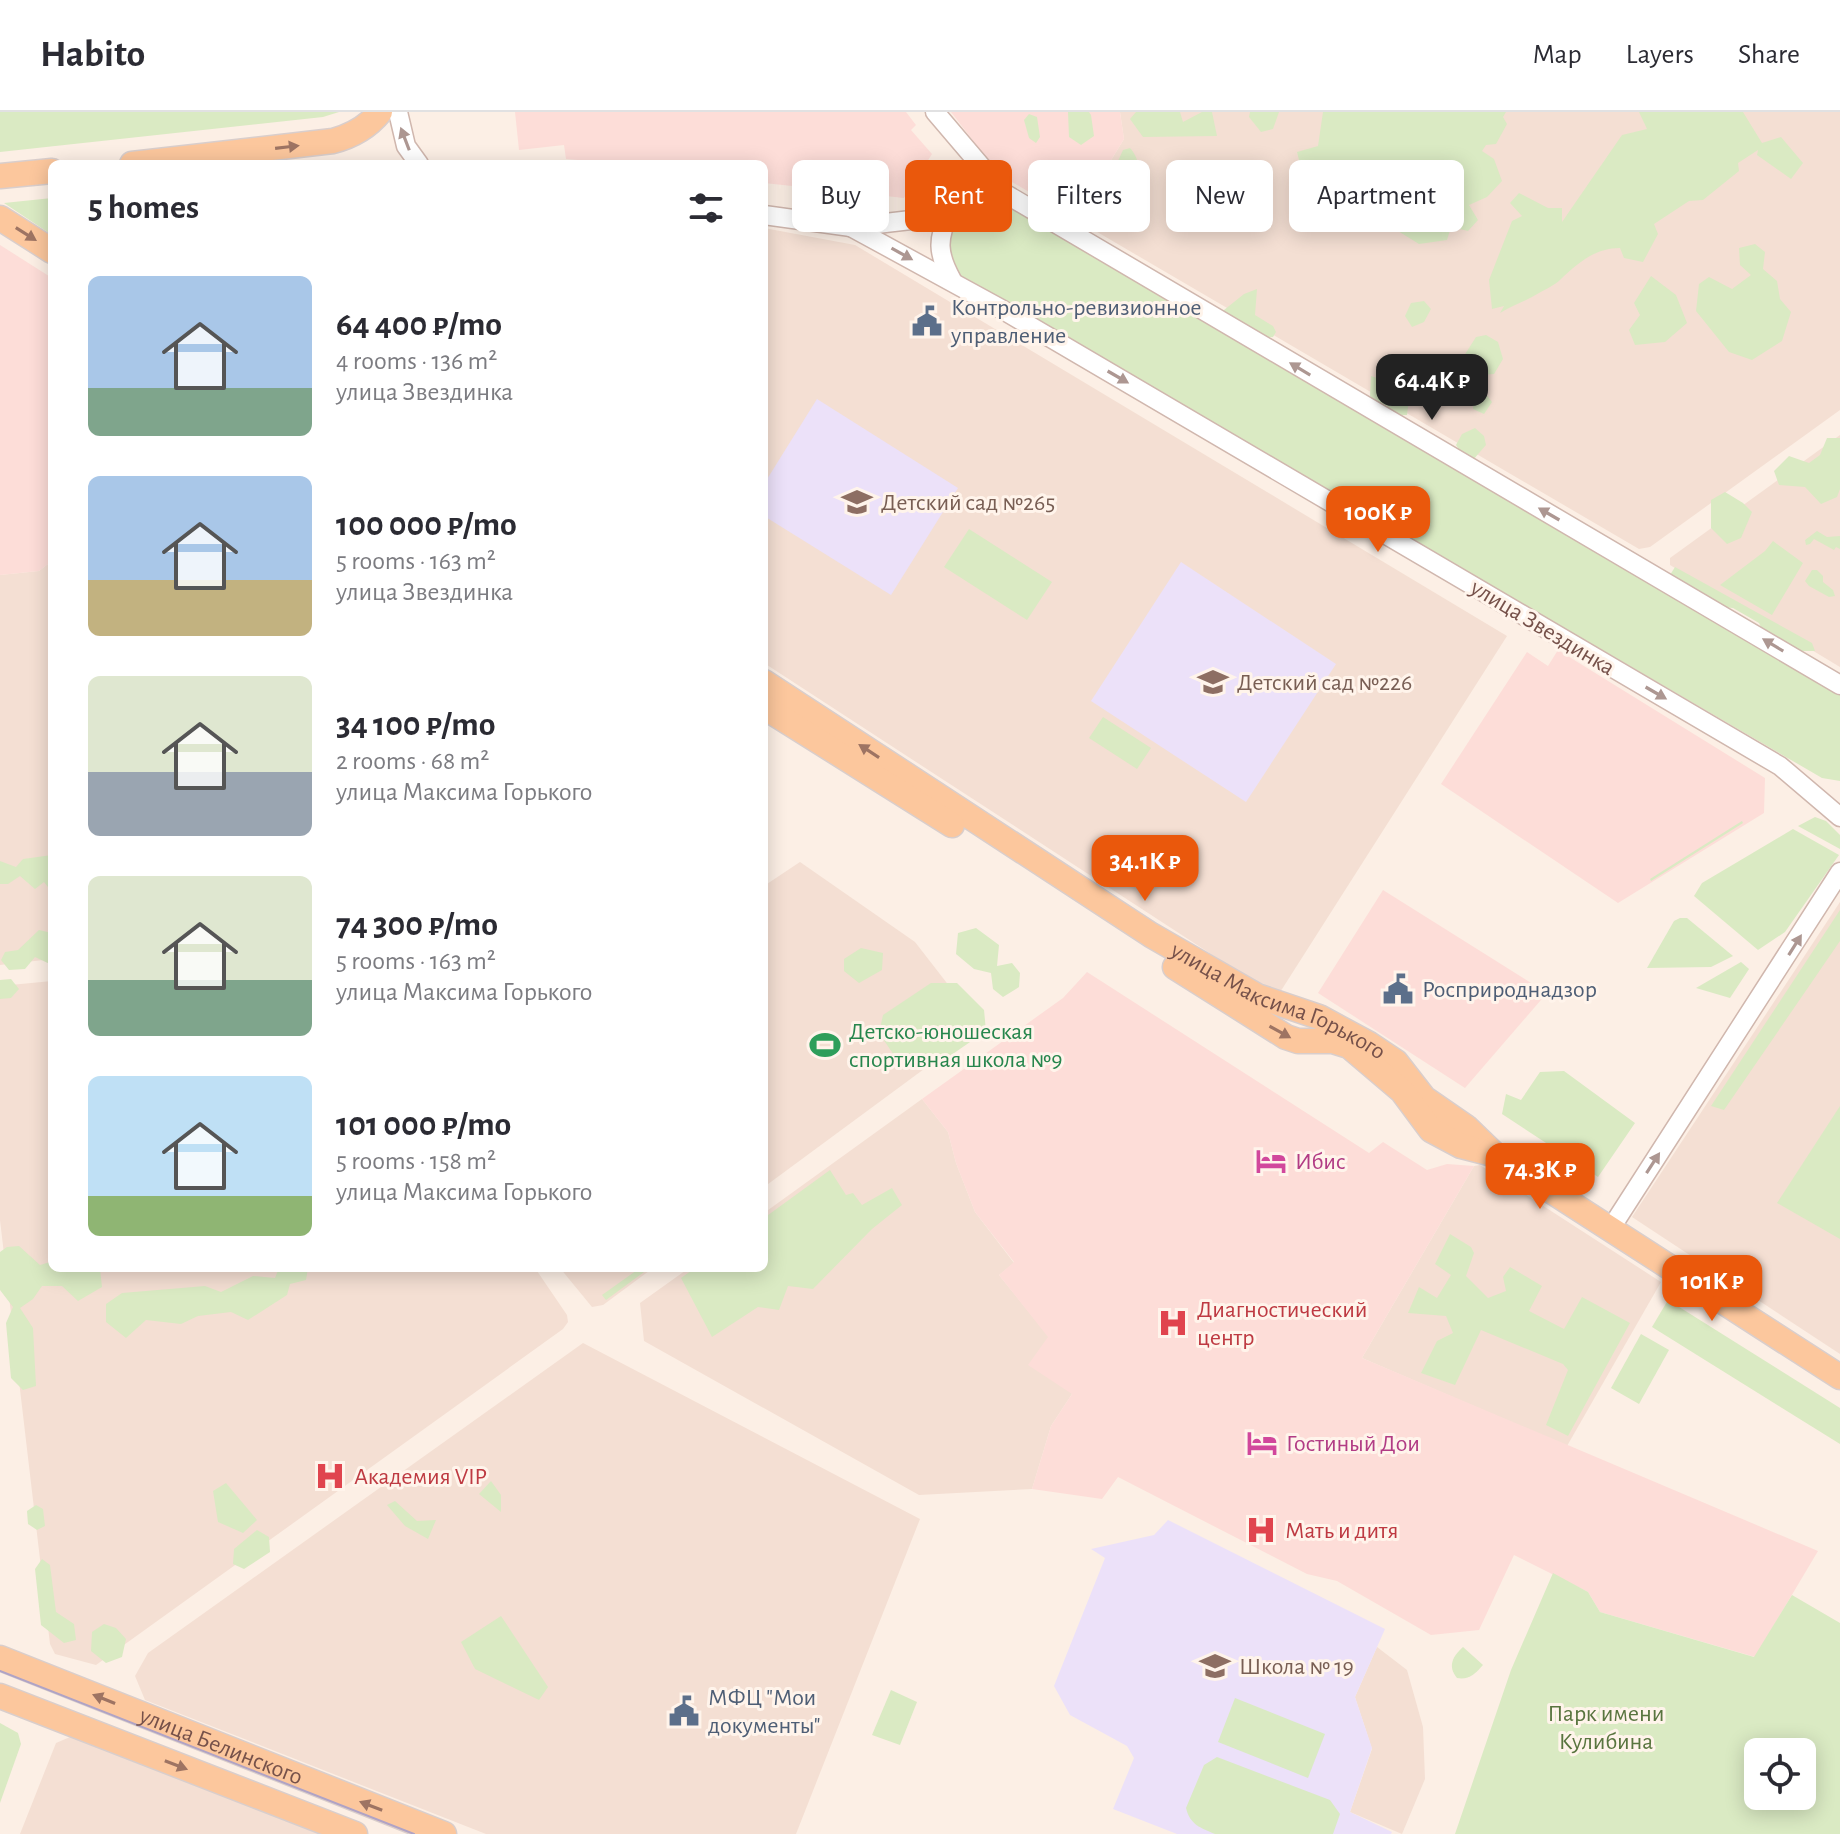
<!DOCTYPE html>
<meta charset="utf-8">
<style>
body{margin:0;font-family:"Alegreya Sans",sans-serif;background:#f7f7f7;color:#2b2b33;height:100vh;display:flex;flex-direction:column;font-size:30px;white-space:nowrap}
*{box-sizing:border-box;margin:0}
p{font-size:26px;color:#7c7c81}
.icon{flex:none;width:44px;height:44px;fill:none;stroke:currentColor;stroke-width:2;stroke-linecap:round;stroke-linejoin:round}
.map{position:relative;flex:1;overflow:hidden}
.sheet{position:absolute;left:48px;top:48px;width:720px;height:1112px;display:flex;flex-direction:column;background:#fff;border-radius:12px;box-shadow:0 4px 20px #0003}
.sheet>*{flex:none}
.banner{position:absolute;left:792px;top:48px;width:760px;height:72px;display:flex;gap:16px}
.fabs{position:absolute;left:1744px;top:1626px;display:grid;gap:16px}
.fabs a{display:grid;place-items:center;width:72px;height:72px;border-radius:12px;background:#fff;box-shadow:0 4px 20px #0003;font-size:40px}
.price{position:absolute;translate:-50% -68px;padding:0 18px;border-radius:16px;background:#ea580c;color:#fff;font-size:26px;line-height:52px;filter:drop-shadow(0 2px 4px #0008)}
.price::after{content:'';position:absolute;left:50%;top:48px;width:24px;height:18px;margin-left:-12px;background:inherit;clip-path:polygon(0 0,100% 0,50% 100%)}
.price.on{background:#222;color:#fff}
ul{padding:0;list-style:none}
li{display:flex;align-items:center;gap:24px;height:200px;padding:0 40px}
li span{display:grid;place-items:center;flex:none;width:224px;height:160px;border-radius:12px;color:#555}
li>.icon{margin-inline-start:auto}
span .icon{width:96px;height:96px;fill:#fffc;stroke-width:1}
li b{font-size:34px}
h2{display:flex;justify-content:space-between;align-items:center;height:96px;padding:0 40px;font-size:34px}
.pill{padding:0 28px;border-radius:12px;background:#fff;box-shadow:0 4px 20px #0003;font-size:28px;line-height:72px}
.pill.on{background:#ea580c;color:#fff}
header{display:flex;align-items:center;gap:48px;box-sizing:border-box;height:112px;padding:0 40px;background:#fff;border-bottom:2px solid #e1e1e2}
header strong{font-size:38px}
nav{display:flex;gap:44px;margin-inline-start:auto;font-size:28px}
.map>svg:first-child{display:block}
.residential{fill:#f4dfd3}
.commercial{fill:#fdddd8}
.education{fill:#ece1f9}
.green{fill:#daeac3;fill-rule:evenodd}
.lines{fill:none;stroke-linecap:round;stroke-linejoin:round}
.minor-casing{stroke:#d0b7ae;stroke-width:21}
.major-casing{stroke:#d9cecc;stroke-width:27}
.minor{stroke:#fff;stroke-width:18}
.major{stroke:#fcc79d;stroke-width:24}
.tram{stroke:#afa3c6;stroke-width:2}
.oneway{fill:#ad9792}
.oneway2{fill:#9e7463}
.labels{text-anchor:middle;stroke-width:6;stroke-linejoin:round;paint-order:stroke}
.service-label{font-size:24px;fill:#4e5e75;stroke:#fff4eb;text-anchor:start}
.education-label{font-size:24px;fill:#785e54;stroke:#fff4eb;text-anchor:start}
.street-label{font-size:24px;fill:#76514a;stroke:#fff4eb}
.leisure-label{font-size:24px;fill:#27864d;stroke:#fff4eb;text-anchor:start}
.hotel-label{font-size:24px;fill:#b23c85;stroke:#fff4eb;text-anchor:start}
.health-label{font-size:24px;fill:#be3a42;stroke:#fff4eb;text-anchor:start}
.park-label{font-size:24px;fill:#59753f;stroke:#fff4eb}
</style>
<header>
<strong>Habito</strong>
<nav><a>Map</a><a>Layers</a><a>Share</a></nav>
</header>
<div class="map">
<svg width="1840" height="1722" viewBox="0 0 1840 1722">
<rect width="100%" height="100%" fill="#fcefe5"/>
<!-- residential -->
<g class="residential">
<polygon points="1120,0 1840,0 1840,298 1650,435 1639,437 1075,107 1124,27"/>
<polygon points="764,116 855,133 1507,524 1277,885 764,551"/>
<polygon points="1840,323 1840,555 1670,453 1670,446"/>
<polygon points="52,449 52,553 49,558 52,561 52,847 0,853 0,463 39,459"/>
<polygon points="800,750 915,830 981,915 764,1075 764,774"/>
<polygon points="1840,790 1840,1242 1632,1105"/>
<polygon points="52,869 52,1156 535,1156 567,1203 568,1210 563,1217 96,1553 55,1542 50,1532 0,1108 0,874"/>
<polygon points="922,987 948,1020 956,1051 975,1100 1014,1151 999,1163 1049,1225 1072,1282 1051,1314 1032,1377 919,1383 644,1229 640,1191 689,1156 764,1156 764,1101"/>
<polygon points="1480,1053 1661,1170 1567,1334 1362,1246 1474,1054"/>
<polygon points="560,1156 653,1156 603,1193 592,1195"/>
<polygon points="583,1231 920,1407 796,1722 486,1722 145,1588 135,1564 148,1541"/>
<polygon points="1377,1535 1407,1558 1423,1615 1425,1667 1402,1722 1350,1700 1372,1637 1355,1585"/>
<polygon points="70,1625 328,1722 20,1722 56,1631"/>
</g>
<!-- commercial -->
<g class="commercial">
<polygon points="515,0 906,0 916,13 911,18 932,42 904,86 764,71 764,52 625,52 566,47 564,33 519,38"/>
<polygon points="951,0 1120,0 1124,27 1075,107 1007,67 994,56"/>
<polygon points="0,133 52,166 52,449 39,459 0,463"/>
<polygon points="1558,538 1765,666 1764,701 1618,791 1441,672 1527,540 1548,554"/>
<polygon points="1383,778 1547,881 1465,976 1318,881"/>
<polygon points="1087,860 1369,1041 1383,1030 1427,1058 1447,1052 1474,1054 1362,1246 1818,1439 1755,1545 1600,1500 1588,1480 1514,1443 1479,1518 1431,1523 1337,1469 1307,1462 1118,1365 1102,1387 1032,1377 1051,1314 1072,1282 1028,1253 1048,1225 999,1163 1014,1150 975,1100 956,1051 948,1020 922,987 1063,886"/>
</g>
<!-- education -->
<g class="education">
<polygon points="817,287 958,376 891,483 764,404 764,372"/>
<polygon points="1181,450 1336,552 1246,690 1091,589"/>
<polygon points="1168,1408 1385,1517 1355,1585 1372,1636 1350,1700 1392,1720 1391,1722 1177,1722 1113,1697 1134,1646 1127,1634 1070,1603 1054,1574 1105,1446 1091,1437 1154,1423"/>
</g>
<!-- green -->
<g class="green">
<polygon points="0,0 339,0 323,5 0,40"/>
<polygon points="1068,0 1089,0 1091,3 1094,24 1081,33 1069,25"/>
<polygon points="1136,0 1180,0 1183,10 1202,0 1212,0 1217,24 1143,25 1130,7"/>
<polygon points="1250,0 1279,0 1273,17 1261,20 1249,5"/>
<polygon points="1323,0 1506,0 1503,5 1507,12 1496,32 1486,33 1482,39 1494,47 1502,69 1487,85 1469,93 1478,108 1468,119 1451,115 1447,128 1419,132 1398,119 1382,101 1354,85 1352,90 1332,87 1323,68 1308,60 1310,56 1300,52 1297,40 1318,34"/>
<path d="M1639,0H1743L1762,31L1781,25L1803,51L1791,67L1757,43L1758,38L1738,51L1739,59L1703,88L1689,89L1654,112L1658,122L1643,150L1624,146L1620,136C1595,136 1578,151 1561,167C1555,173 1546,177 1539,181C1526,189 1513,193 1500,201L1504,194L1492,197L1489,168L1512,109L1522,104L1510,91L1519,81L1548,96H1562V110L1622,23L1647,17Z"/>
<polygon points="1029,2 1037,5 1040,25 1036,31 1029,26 1024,8"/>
<path d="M1130,36C1140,47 1136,55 1147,66L1140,85L1130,91L1115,83L1108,71L1123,38Z"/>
<polygon points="52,86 52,123 4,91"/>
<path d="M994,91L1021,100L1840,583V669L1822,666L960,164C952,156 951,152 950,141C947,111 964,93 994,91Z"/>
<polygon points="1755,132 1765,140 1763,157 1777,169 1780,187 1791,200 1782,229 1752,248 1729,240 1696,199 1699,172 1709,165 1732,177 1751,163 1740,153 1739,136"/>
<polygon points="1651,164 1676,183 1687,211 1665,230 1635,233 1629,218 1640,203 1634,191"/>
<polygon points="1257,177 1255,203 1273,214 1276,220 1273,225 1264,226 1225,205 1224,198 1244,182"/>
<polygon points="1424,189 1431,197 1424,210 1412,215 1405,204 1411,191"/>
<polygon points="1486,223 1498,230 1503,247 1494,262 1480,263 1479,273 1492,290 1484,302 1473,297 1474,285 1460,285 1448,268 1452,257 1463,257 1462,247 1476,225"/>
<polygon points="1371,264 1392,271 1409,287 1407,303 1394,303 1370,284"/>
<polygon points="1475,316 1484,324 1486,333 1473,348 1462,342 1456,333 1462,322"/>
<polygon points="1827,326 1840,326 1840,377 1837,385 1821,392 1805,375 1779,373 1774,359 1789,344 1809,351 1820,343"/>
<polygon points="1725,380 1743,391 1752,400 1741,426 1727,432 1711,416 1711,388"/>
<polygon points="969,417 1052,470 1027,508 944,455"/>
<polygon points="1817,419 1827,425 1840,424 1840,437 1836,435 1834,438 1814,427 1810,432 1806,433 1805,428"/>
<polygon points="1773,429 1803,451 1772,503 1720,473 1765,439"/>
<polygon points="1675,455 1812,531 1815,539 1794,539 1764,522 1759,511 1733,496 1722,495 1670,463"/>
<polygon points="1812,458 1817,458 1823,464 1823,470 1833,478 1835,484 1829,485 1809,474 1805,469"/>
<polygon points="1103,605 1151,636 1137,657 1089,626"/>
<polygon points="1815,705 1826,709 1840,723 1840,737 1798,714"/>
<polygon points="1742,709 1743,711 1651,769 1650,767"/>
<polygon points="1793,717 1839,743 1785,820 1758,838 1694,784 1702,771"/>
<polygon points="52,743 52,780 44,770 35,777 20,764 8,772 0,772 0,749 16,755 23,747"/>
<polygon points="1840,798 1840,829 1724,998 1711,994"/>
<polygon points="1680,806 1687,806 1733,844 1711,855 1647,856 1674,809"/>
<polygon points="976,816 999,833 997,854 1012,851 1020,861 1019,875 1003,885 993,877 991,861 974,857 956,842 958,821"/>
<polygon points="39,818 52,821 52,853 35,845 25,857 9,858 1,848 5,840 18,838"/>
<polygon points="861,836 883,841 882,858 859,871 844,859 844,847"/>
<polygon points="1741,850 1749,857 1730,886 1696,876"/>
<polygon points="11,867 19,877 11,886 0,887 0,868"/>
<polygon points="931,871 957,871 984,898 986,919 931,957 902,955 879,921 883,903"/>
<polygon points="1564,959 1635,1011 1598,1065 1502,1002 1506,982 1521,988 1540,960"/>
<polygon points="1840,994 1840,1127 1777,1091"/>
<polygon points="830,1058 846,1083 853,1081 862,1093 892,1076 902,1093 872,1117 813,1177 788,1174 779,1198 758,1195 712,1225 681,1166 695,1156 764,1156 764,1106"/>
<polygon points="1450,1122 1471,1135 1474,1141 1466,1164 1488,1186 1506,1179 1503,1165 1510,1155 1542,1174 1529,1199 1564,1217 1582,1185 1630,1211 1568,1324 1546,1313 1568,1258 1563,1252 1481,1218 1455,1273 1421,1261 1437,1229 1453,1221 1446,1204 1408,1201 1419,1175 1437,1186 1451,1163 1435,1152"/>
<polygon points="19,1134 40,1153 50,1150 52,1142 52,1156 100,1156 102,1175 78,1189 62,1174 42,1174 33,1187 20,1196 33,1216 36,1274 23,1278 11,1266 6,1211 13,1195 0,1178 0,1140 7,1135"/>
<polygon points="279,1156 308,1156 306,1168 290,1172 287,1183 248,1208 231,1200 198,1204 181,1212 146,1208 126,1226 106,1210 106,1192 122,1181 205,1174 221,1180 253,1164 275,1166"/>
<polygon points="640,1156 644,1160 606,1188 602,1183"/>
<polygon points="1668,1188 1840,1296 1840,1332 1652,1215"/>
<polygon points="1641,1222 1669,1238 1639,1292 1611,1276"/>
<polygon points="491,1369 501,1383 501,1400 479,1382"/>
<polygon points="226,1371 257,1408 243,1421 218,1410 213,1379"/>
<polygon points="395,1389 417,1409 436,1408 428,1427 405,1414 387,1393"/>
<polygon points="36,1393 43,1397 45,1414 37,1418 28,1412 27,1399"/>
<polygon points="257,1418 269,1425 270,1440 244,1457 233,1452 234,1437"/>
<polygon points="42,1447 50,1453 56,1500 74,1512 76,1528 64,1531 41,1513 35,1457"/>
<path d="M1553,1461L1588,1480L1600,1500L1754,1545L1792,1483L1840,1511V1722H1455L1511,1558ZM1758,1640H1802V1684H1758Z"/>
<polygon points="501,1504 548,1575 539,1588 475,1557 461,1530"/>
<polygon points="104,1512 116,1516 126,1527 122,1545 106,1551 91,1539 92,1520"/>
<path d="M1463,1535L1483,1553C1475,1562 1469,1568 1457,1566C1447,1554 1453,1544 1463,1535Z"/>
<polygon points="891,1578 917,1590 900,1633 872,1623"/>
<polygon points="1235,1586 1325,1622 1308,1666 1218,1630"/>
<polygon points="0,1611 18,1621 21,1632 0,1691"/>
<path d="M1217,1645L1330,1688L1340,1702L1333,1722H1215C1201,1716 1190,1713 1186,1696L1204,1653Z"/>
</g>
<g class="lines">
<!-- minor casing -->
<g class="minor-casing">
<g id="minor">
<polyline points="398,0 406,34 419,52"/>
<polyline points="935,0 1004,81 1840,573"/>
<path d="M950,99C937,127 937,141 952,168"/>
<polyline points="764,103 851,115 928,106 950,99 979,84 1004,81"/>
<polyline points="851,115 1003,198 1780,654 1840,705"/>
<polyline points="1611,1116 1840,760"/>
</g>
</g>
<!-- major casing -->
<g class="major-casing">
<g id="major">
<path d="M132,52L333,29C352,24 367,16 380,0"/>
<polyline points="0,64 52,59"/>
<polyline points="0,106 52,139"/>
<path id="s1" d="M764,570L1151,823L1257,884L1319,905L1369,932L1396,950L1424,986L1466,1015L1494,1042L1840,1265"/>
<polyline points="764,595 952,713"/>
<polyline points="1175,855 1286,925 1298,929 1333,929 1349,934 1402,979 1431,1018 1461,1034 1492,1042"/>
<path id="s2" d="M0,1546L444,1722"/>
<polyline points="0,1584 355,1722"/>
</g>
</g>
<!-- minor -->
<use href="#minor" class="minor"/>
<!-- major -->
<use href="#major" class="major"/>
<!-- tram -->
<polyline class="tram" points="0,1559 414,1722"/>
</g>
<!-- one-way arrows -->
<defs><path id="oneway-solid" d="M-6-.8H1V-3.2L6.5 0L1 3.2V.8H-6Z" transform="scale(2)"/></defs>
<g class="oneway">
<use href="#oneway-solid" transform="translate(405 27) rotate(-111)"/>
<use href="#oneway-solid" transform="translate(902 142) rotate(29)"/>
<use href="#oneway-solid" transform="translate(1300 257) rotate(-149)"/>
<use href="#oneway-solid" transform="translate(1118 265) rotate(30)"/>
<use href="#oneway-solid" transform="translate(1549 402) rotate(-150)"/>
<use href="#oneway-solid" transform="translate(1773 533) rotate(-149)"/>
<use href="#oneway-solid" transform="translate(1656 581) rotate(30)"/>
<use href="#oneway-solid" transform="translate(1795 833) rotate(-58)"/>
<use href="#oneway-solid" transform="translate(1653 1051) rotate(-57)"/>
</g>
<g class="oneway2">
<use href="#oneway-solid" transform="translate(287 35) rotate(-7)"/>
<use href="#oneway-solid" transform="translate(26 122) rotate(32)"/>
<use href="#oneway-solid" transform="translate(869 639) rotate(-147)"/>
<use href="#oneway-solid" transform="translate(1280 920) rotate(29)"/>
<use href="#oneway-solid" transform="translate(104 1587) rotate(-158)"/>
<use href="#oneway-solid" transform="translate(176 1653) rotate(21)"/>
<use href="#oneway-solid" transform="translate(371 1694) rotate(-159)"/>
</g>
<!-- icons -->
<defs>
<g id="civic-bare" transform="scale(2.4)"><path d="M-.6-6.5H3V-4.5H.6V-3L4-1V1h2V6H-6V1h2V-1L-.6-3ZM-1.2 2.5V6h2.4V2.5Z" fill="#5c6f8a" stroke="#fff4eb" stroke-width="2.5" paint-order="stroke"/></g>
<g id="school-bare" transform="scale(2.4)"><path d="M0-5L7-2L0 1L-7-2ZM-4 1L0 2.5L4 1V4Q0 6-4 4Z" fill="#8d6e63" stroke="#fff4eb" stroke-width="2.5" paint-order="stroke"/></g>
<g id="stadium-bare" transform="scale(2.4)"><path d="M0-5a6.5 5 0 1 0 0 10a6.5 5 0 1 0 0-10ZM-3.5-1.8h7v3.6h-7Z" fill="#2e9e5b" stroke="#fff4eb" stroke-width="2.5" paint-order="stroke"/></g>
<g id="hotel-bare" transform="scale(2.4)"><path d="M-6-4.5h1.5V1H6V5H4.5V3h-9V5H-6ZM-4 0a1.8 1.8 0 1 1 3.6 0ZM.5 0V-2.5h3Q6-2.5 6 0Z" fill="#d1479c" stroke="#fff4eb" stroke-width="2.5" paint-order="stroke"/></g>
<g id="hospital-bare" transform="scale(2.4)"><path d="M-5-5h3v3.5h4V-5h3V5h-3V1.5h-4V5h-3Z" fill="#e0444e" stroke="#fff4eb" stroke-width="2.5" paint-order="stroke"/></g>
</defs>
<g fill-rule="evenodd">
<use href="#civic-bare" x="927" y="209"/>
<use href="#school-bare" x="857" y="390"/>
<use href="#school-bare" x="1213" y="570"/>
<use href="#civic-bare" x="1398" y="877"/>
<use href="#stadium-bare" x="825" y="933"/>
<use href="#hotel-bare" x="1271" y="1049"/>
<use href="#hospital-bare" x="1173" y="1211"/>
<use href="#hotel-bare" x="1262" y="1331"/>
<use href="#hospital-bare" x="330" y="1364"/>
<use href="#hospital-bare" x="1261" y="1418"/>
<use href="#school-bare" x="1215" y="1554"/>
<use href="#civic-bare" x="684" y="1599"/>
</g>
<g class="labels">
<!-- service labels -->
<g class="service-label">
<text x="951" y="203">Контрольно-ревизионное<tspan x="951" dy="28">управление</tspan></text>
<text x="1422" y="885">Росприроднадзор</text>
<text x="708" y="1593">МФЦ "Мои<tspan x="708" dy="28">документы"</tspan></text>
</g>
<!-- education labels -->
<g class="education-label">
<text x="881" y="398">Детский сад №265</text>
<text x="1237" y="578">Детский сад №226</text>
<text x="1239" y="1562">Школа № 19</text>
</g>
<!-- street labels -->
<g class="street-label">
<text transform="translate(1543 515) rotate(31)" y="8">улица Звездинка</text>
<text dy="8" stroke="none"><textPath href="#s1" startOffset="606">улица Максима Горького</textPath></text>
<text dy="8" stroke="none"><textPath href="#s2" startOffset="238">улица Белинского</textPath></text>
</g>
<!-- leisure labels -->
<g class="leisure-label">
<text x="849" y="927">Детско-юношеская<tspan x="849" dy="28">спортивная школа №9</tspan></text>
</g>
<!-- hotel labels -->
<g class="hotel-label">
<text x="1295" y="1057">Ибис</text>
<text x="1286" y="1339">Гостиный Дои</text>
</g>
<!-- health labels -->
<g class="health-label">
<text x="1197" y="1205">Диагностический<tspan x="1197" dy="28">центр</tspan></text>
<text x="354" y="1372">Академия VIP</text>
<text x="1285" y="1426">Мать и дитя</text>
</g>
<!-- park labels -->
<g class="park-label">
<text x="1606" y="1609">Парк имени<tspan x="1606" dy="28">Кулибина</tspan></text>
</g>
</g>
</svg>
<div class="fabs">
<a><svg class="icon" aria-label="locate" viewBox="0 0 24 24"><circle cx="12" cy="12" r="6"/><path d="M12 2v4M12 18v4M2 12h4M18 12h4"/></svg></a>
</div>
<b class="price on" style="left:1432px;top:310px">64.4K ₽</b>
<b class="price" style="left:1378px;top:442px">100K ₽</b>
<b class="price" style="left:1145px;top:791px">34.1K ₽</b>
<b class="price" style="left:1540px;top:1099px">74.3K ₽</b>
<b class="price" style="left:1712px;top:1211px">101K ₽</b>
<div class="banner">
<a class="pill">Buy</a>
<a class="pill on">Rent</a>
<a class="pill">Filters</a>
<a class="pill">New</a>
<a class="pill">Apartment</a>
</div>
<section class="sheet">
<h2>5 homes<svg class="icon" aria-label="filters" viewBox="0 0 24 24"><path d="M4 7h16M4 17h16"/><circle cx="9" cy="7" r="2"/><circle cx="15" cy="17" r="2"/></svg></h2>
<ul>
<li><span style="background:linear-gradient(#a9c7e8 70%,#7fa58c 0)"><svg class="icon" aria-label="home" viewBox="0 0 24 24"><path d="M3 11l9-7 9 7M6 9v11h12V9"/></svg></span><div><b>64 400 ₽/mo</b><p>4 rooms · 136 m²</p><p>улица Звездинка</p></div></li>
<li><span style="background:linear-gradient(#a9c7e8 65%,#c2b280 0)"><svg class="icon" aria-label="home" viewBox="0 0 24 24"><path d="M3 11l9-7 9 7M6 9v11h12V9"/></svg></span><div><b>100 000 ₽/mo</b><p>5 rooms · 163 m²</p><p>улица Звездинка</p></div></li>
<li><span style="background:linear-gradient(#dfe7d0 60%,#9aa5b1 0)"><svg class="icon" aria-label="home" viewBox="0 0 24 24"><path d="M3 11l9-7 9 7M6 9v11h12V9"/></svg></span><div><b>34 100 ₽/mo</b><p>2 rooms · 68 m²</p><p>улица Максима Горького</p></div></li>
<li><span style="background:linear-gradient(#dfe7d0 65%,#7fa58c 0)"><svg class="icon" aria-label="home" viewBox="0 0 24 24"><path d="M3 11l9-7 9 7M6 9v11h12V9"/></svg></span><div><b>74 300 ₽/mo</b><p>5 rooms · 163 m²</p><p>улица Максима Горького</p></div></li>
<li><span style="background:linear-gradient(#bfe0f5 75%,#8fb573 0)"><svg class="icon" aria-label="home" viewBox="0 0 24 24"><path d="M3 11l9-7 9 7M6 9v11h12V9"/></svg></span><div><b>101 000 ₽/mo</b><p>5 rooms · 158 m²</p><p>улица Максима Горького</p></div></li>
</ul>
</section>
</div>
